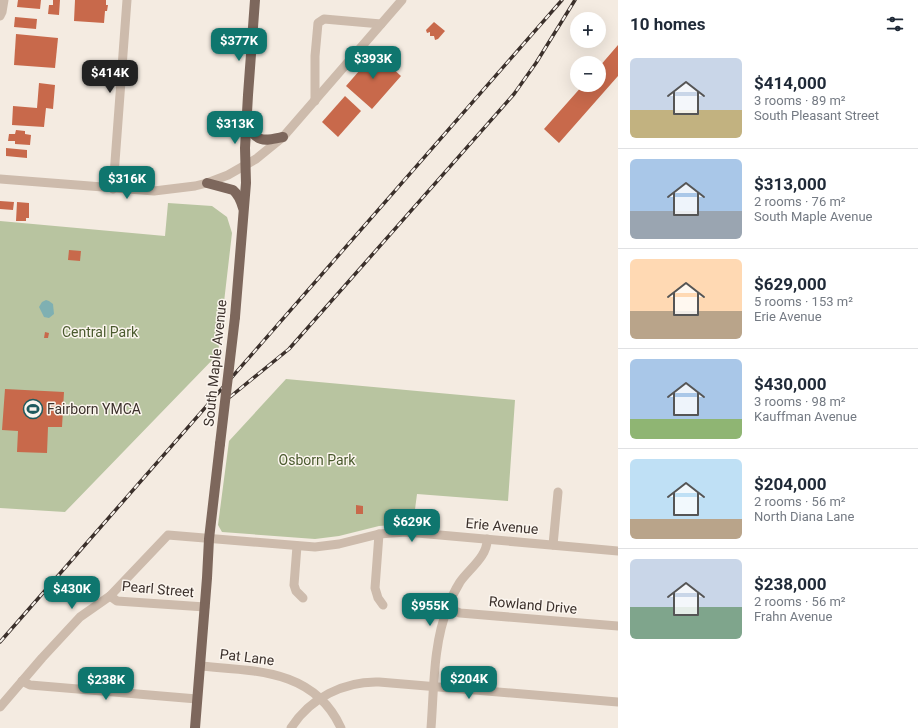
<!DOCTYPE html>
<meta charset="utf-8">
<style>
body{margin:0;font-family:Roboto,sans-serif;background:#f6f6f7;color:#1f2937;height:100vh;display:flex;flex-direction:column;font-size:15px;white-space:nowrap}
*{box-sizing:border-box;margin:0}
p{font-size:13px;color:#747a83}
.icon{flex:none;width:22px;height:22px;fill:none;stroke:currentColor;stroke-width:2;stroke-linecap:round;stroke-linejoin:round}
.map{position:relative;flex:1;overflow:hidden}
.drawer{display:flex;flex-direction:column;background:#fff;width:300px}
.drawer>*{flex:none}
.controls{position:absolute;left:570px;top:12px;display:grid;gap:8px}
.controls a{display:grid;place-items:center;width:36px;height:36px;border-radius:50%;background:#fff;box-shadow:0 4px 16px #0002;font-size:20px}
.price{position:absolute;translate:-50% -34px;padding:0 9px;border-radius:8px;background:#0f766e;color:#fff;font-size:13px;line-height:26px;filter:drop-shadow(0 1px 2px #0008)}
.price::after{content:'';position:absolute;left:50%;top:24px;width:12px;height:9px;margin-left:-6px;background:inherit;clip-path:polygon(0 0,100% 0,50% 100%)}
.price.active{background:#222;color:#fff}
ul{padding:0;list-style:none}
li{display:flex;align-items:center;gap:12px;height:100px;padding:0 12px}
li+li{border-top:1px solid #e0e1e3}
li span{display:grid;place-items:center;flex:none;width:112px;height:80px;border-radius:6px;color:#555}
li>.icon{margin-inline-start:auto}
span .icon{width:48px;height:48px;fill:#fffc;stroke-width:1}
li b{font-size:17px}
h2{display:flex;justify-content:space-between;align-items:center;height:48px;padding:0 12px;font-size:17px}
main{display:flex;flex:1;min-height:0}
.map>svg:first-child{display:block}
.green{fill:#b8c4a0}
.water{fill:#7fb0b2}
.building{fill:#c8694b}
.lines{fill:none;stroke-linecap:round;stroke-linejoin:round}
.minor{stroke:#cdbbac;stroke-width:9}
.major{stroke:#7d675c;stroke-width:10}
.rail-casing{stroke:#3b302b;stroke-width:3.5}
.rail{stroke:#fbf5ee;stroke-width:2;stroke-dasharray:6;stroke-linecap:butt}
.major-bridge{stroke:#7d675c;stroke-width:10}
.labels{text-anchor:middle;stroke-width:3;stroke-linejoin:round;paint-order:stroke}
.park-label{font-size:14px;fill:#4a5a2e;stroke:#fbf5ee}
.street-label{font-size:14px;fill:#3b302b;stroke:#fbf5ee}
.poi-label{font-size:14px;fill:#3b302b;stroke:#fbf5ee;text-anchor:start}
</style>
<main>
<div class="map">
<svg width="618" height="728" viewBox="0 0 618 728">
<rect width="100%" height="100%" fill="#f4ebe1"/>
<!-- green -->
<g class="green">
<polygon points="168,203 212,206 227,217 232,233 218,354 65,512 0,508 0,221 165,236"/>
<polygon points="286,379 515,400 508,501 417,494 413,525 392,525 379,526 339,536 315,539 222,532 218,525 229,441"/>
</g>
<!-- water -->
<polygon class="water" points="46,300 49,301 53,304 54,314 49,318 44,317 39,307 42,302"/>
<!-- building -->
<g class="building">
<polygon points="18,0 41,0 40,9 17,7"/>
<polygon points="53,0 60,0 59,15 48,14 49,5 53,5"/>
<polygon points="75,0 106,0 106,5 108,5 107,11 105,11 104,23 74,21"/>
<polygon points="15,17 37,19 36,29 14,27"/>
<polygon points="434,22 445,31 438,39 435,40 434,36 430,36 430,32 427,33 426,30"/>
<polygon points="16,34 58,38 55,68 14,65"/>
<polygon points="618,45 618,76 559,143 544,129 583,85 599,85 599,67"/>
<polygon points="371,49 401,76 372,109 346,86 366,63 363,60"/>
<polygon points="39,83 55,85 53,109 46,108 44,127 12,125 13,106 37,108"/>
<polygon points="345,96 361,111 338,137 322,122"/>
<polygon points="16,130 25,131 25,134 31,135 30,145 15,144 15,141 8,141 9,134 15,134"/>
<polygon points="6,148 27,150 27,158 6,156"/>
<polygon points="0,201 14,202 13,210 0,209"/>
<polygon points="17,202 29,203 29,218 26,218 26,221 16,221"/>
<polygon points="69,250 81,251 80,261 68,260"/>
<polygon points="45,332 49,333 48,338 44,338"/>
<polygon points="5,389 64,392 62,427 48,427 47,453 17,452 18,431 2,430"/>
<polygon points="356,505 363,506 363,514 356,514"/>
</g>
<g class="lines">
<!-- minor -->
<g class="minor">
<polyline points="0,16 2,12 4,0"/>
<polyline points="315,101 315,56 318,23 324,19 381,24"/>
<polyline points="0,179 154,191 195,186 207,183 228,175 256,159 283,137 402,0"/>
<polyline points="113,189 127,0"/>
<polyline points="379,534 375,588 378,598 383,605"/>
<polyline points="553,545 558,492"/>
<polyline points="297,546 294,585 296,591 303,598"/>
<polyline points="110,596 117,601 205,607"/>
<polyline points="447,608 460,613 618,626"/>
<path d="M200,666C255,671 314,669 341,728"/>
<polyline points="22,681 30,685 197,699"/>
<polyline points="0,707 42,658 80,617 110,596 168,535 315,547 339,544 379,534 406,532 618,551"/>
<path d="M291,728C310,698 344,681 379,682L618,702"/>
<path d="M431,728C434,690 433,643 448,607C451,598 455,590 460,582C469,569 488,556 487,539"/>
</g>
<!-- major -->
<g class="major">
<path d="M246,125C259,143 263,141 283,137"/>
<path d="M207,183L233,190C239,195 241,201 243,208"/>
<polyline points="235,317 246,183 245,148 248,95 255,0"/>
<polyline points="195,728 207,578 209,539 220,444"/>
</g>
<!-- rail casing -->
<g class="rail-casing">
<g id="rail">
<polyline points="230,397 289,349 514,94 536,63 575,0"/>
<polyline points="0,642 562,0"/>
</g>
</g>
<!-- rail -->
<use href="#rail" class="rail"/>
<!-- major-bridge -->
<polyline class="major-bridge" points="220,444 235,317"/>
</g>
<!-- icons -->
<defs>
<g id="stadium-ring" transform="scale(1)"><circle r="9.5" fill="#fbf5ee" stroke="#1f5a5e" stroke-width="1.5"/><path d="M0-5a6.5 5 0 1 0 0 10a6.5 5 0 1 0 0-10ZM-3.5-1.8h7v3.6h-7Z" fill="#1f5a5e"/></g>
</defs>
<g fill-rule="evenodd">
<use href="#stadium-ring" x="33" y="409"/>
</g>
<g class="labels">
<!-- park labels -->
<g class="park-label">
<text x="100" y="337">Central Park</text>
<text x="317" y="465">Osborn Park</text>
</g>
<!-- street labels -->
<g class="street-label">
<text transform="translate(215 363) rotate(-84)" y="5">South Maple Avenue</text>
<text transform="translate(502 526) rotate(5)" y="5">Erie Avenue</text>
<text transform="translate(158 589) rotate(5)" y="5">Pearl Street</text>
<text transform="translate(533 605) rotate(5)" y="5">Rowland Drive</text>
<text transform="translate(247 657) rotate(7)" y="5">Pat Lane</text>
</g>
<!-- poi labels -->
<g class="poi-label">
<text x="47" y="414">Fairborn YMCA</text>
</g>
</g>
</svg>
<div class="controls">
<a>+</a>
<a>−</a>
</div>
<b class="price" style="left:239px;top:62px">$377K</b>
<b class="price" style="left:373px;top:80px">$393K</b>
<b class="price active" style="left:110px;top:94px">$414K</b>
<b class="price" style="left:235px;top:145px">$313K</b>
<b class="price" style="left:127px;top:200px">$316K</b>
<b class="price" style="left:412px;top:543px">$629K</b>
<b class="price" style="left:72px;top:610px">$430K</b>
<b class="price" style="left:430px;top:627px">$955K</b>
<b class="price" style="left:469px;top:700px">$204K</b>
<b class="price" style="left:106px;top:701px">$238K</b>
</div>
<section class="drawer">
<h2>10 homes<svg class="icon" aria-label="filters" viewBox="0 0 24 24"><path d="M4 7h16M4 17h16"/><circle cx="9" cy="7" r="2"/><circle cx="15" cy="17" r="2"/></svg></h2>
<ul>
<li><span style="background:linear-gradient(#c9d6e8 65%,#c2b280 0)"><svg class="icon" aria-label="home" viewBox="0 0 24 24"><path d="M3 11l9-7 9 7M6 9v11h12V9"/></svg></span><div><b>$414,000</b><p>3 rooms · 89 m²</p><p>South Pleasant Street</p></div></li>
<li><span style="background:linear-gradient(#a9c7e8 65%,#9aa5b1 0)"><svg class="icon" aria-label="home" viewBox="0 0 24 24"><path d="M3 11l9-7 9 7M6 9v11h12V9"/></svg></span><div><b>$313,000</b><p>2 rooms · 76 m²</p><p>South Maple Avenue</p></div></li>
<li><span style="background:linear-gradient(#ffd9b3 65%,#b9a48a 0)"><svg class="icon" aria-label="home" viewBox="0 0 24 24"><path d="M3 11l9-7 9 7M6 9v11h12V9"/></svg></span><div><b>$629,000</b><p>5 rooms · 153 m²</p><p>Erie Avenue</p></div></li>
<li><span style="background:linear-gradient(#a9c7e8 75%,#8fb573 0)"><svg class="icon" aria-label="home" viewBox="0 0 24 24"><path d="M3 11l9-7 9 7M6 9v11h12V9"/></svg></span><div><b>$430,000</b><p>3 rooms · 98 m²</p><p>Kauffman Avenue</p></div></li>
<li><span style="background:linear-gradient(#bfe0f5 75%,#b9a48a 0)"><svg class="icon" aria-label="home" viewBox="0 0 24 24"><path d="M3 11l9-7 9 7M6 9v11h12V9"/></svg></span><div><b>$204,000</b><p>2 rooms · 56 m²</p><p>North Diana Lane</p></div></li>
<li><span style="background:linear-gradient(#c9d6e8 60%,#7fa58c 0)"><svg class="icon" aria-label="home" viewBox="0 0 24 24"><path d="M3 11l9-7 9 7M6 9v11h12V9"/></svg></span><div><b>$238,000</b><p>2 rooms · 56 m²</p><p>Frahn Avenue</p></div></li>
</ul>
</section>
</main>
